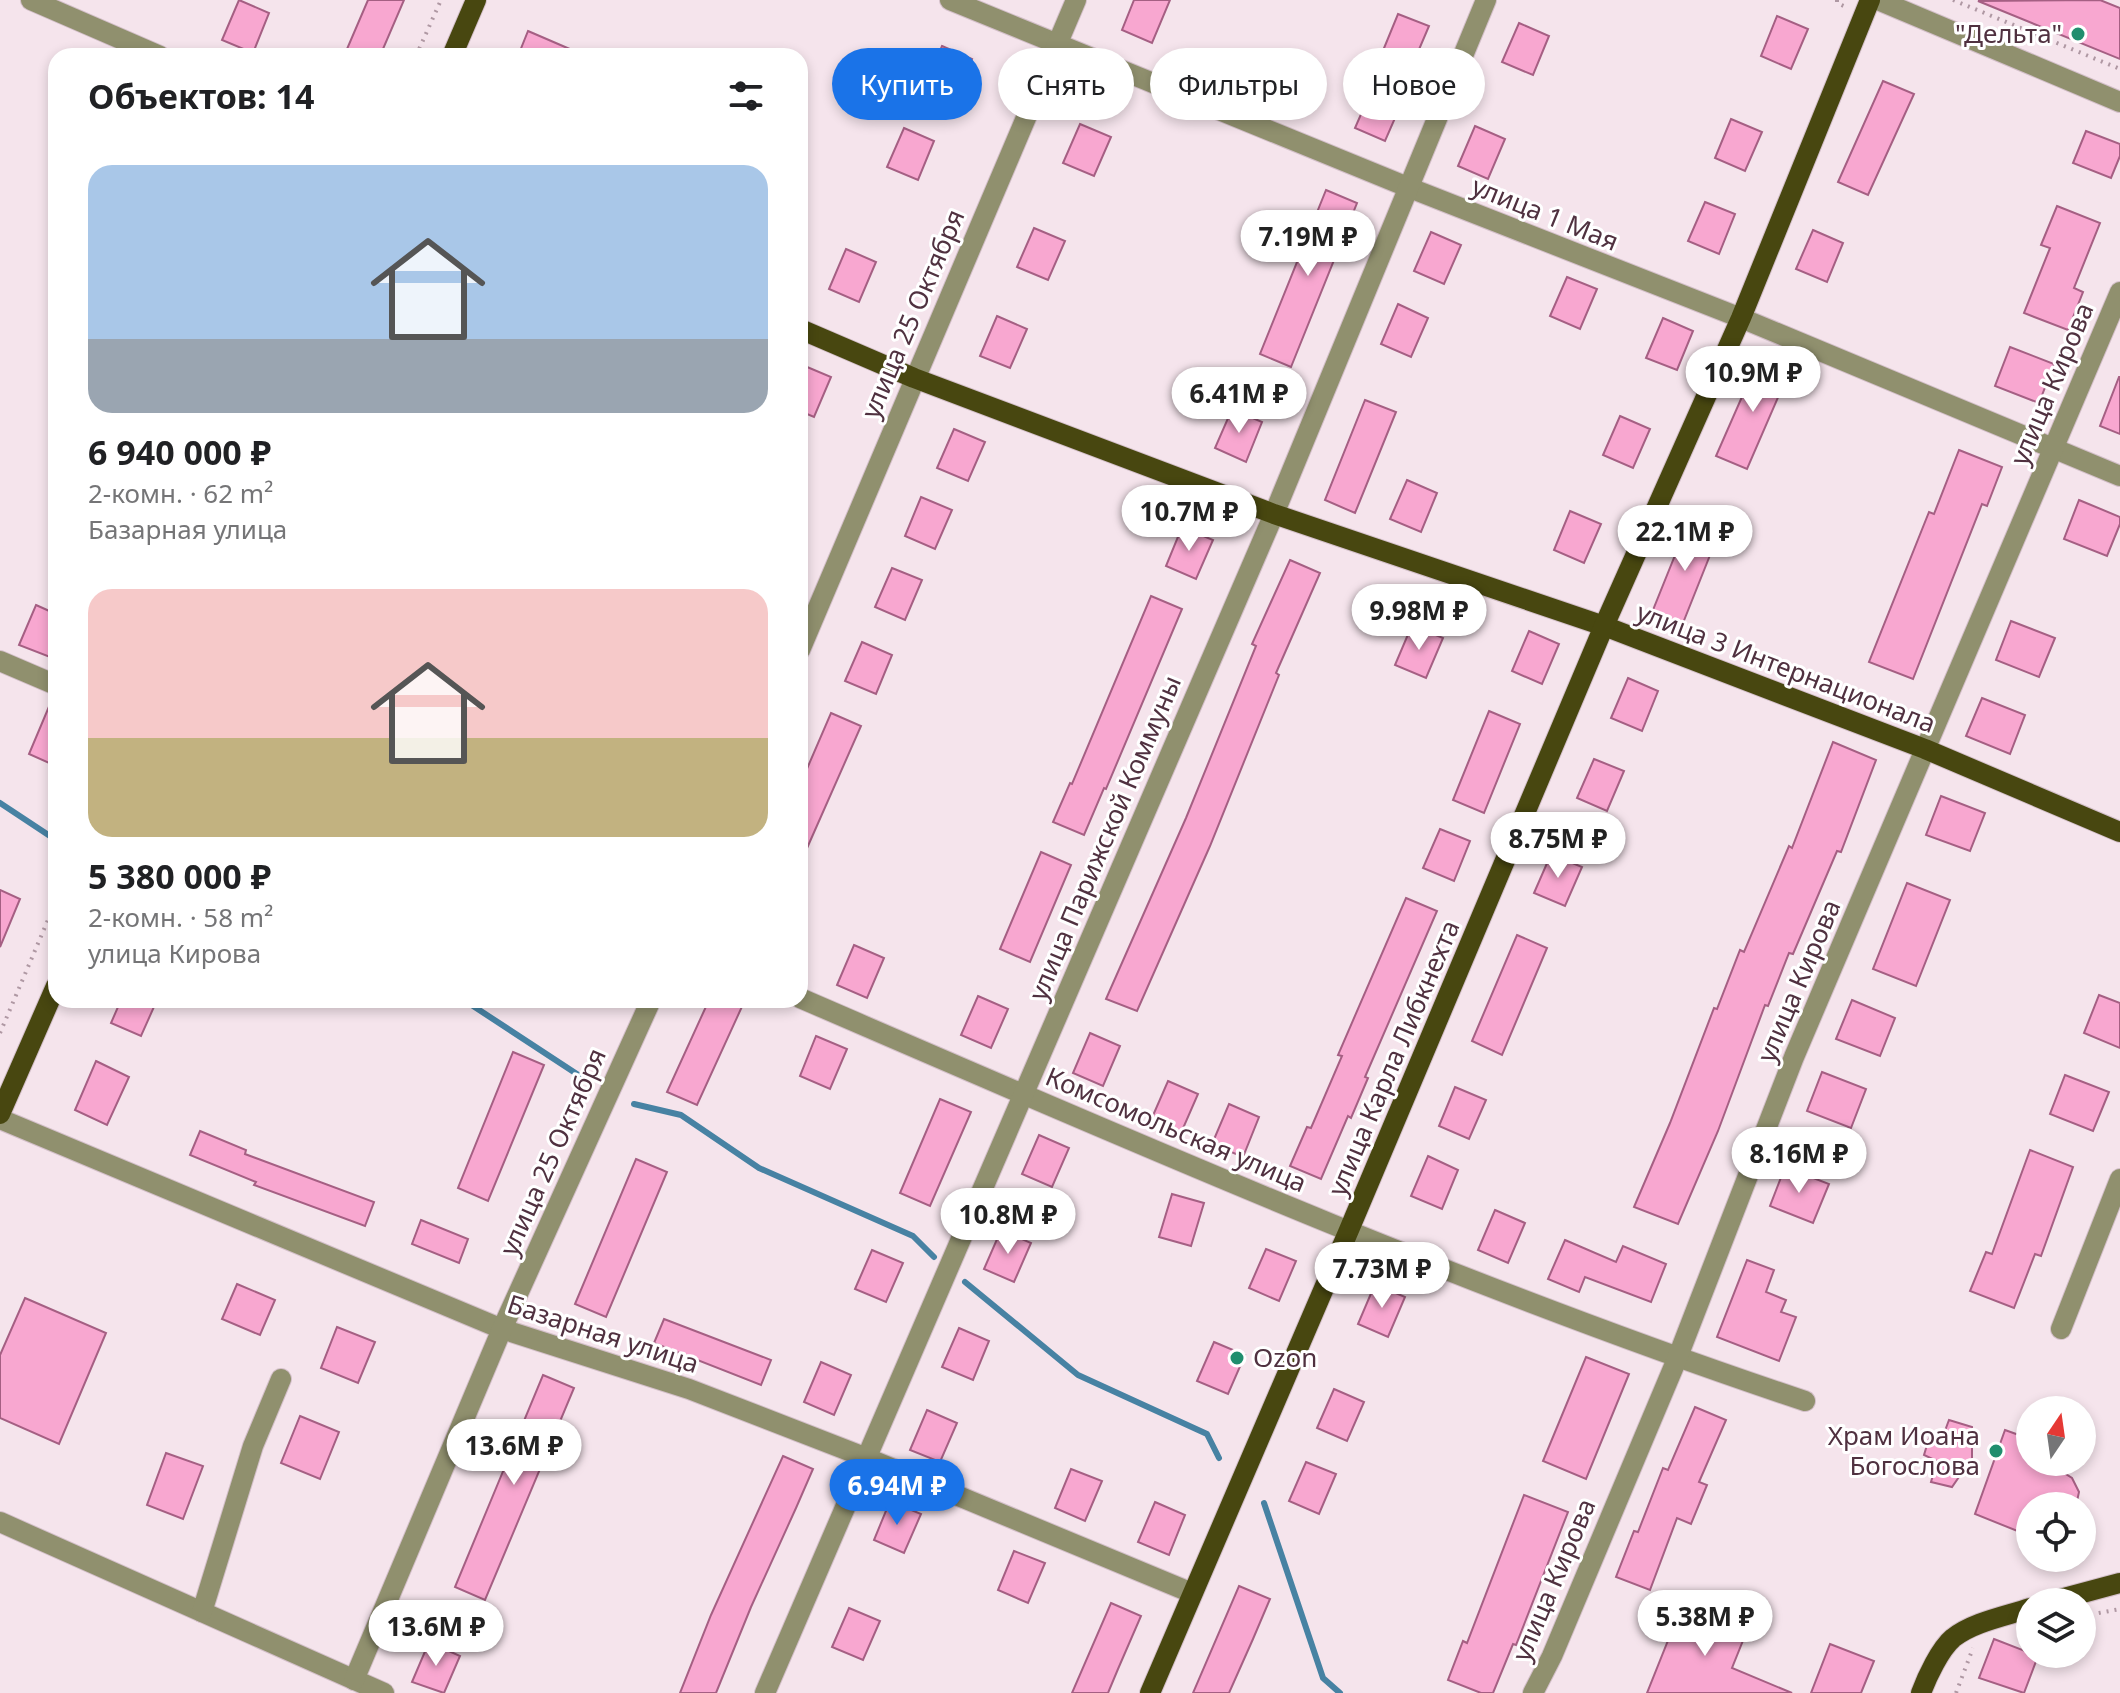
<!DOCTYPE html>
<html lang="ru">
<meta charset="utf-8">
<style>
body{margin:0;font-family:"Noto Sans",sans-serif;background:#f2f2f2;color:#202124;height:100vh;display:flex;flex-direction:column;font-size:30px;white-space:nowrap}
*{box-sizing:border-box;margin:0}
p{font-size:26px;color:#757577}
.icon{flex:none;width:44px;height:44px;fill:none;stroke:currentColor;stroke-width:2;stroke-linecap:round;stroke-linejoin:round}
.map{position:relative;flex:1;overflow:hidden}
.details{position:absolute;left:48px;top:48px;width:760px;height:960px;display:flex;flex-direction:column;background:#fff;border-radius:24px;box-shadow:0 4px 12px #0003}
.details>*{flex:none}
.banner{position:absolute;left:832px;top:48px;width:760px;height:72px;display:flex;gap:16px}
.needle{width:52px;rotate:13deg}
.controls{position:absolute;left:2016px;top:1396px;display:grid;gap:16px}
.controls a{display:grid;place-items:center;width:80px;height:80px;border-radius:50%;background:#fff;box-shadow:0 4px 12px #0003;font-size:40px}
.price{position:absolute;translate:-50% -68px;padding:0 18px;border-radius:28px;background:#fff;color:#222;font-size:26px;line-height:52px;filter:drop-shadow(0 2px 4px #0008)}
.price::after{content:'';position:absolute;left:50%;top:48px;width:24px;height:18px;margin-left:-12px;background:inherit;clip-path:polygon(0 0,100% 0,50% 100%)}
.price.selected{background:#1a73e8;color:#fff}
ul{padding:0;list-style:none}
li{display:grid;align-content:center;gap:16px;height:424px;padding:0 40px}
li span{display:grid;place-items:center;height:248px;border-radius:24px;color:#555}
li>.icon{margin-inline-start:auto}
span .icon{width:144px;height:144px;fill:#fffc;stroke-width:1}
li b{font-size:34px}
h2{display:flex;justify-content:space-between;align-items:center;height:96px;padding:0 40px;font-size:34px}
.chip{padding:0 28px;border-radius:36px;background:#fff;box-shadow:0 4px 12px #0003;font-size:28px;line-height:72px}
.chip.selected{background:#1a73e8;color:#fff}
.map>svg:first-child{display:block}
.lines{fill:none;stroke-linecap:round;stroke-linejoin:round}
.stream{stroke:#4782a3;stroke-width:6}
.building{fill:#f8a7d0;stroke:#a55f83;stroke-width:2}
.minor-casing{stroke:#d4c0ca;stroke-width:22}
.major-casing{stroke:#d4c0ca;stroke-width:22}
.path{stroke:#af98a3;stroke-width:4;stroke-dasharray:2 6;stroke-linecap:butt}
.minor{stroke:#90906e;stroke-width:20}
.major{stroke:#484710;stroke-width:20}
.poi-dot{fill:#208e6e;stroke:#fff;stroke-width:3}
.labels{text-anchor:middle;stroke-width:6;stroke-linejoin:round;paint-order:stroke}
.poi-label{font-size:26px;fill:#503140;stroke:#fff;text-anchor:end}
.street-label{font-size:26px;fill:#503140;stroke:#fff}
</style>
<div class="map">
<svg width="2120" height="1693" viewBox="0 0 2120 1693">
<rect width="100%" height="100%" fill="#f5e4ec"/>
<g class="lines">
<!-- stream -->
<g class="stream">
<polyline points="0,803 56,840"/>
<polyline points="464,1000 586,1080"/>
<polyline points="634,1104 681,1115 759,1168 913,1236 934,1257"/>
<polyline points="965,1282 1078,1375 1207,1434 1219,1458"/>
<polyline points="1264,1503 1323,1678 1340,1693"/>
</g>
</g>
<!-- building -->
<g class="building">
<polygon points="239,0 269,13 253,53 222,40"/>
<polygon points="368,0 404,0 380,56 344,56"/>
<polygon points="1134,0 1170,0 1152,43 1122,30"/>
<polygon points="2100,0 2120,8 2120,59 1978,1"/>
<polygon points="1398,14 1429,26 1412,66 1382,53"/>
<polygon points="1777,16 1808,29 1791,69 1761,56"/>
<polygon points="1519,23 1549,36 1533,75 1502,62"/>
<polygon points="528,31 586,56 518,56"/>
<polygon points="942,46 972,59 955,98 925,85"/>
<polygon points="1883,81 1914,94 1868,195 1838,182"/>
<polygon points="1372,89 1402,102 1385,141 1355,128"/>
<polygon points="1731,119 1762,132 1745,171 1715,158"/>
<polygon points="1080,124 1111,137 1094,176 1063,163"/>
<polygon points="1475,126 1505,139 1488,179 1458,166"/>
<polygon points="904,128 934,141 918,180 887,167"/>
<polygon points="2086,131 2120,144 2120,156 2111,178 2073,163"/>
<polygon points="1326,190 1357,203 1291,367 1260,354"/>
<polygon points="1705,202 1735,214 1719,254 1688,241"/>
<polygon points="2057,206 2100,223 2074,288 2083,292 2068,330 2024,313 2050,248 2041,245"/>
<polygon points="1034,228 1065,241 1048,280 1017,267"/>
<polygon points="1813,230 1843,243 1827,282 1796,269"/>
<polygon points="1431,232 1461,245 1444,284 1414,271"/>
<polygon points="846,249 876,262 859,302 829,289"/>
<polygon points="1567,277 1597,289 1580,329 1550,316"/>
<polygon points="1398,304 1428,318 1411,357 1381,344"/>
<polygon points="997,316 1027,329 1010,368 980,356"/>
<polygon points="1663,318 1693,331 1677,370 1646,358"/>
<polygon points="2010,347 2054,364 2039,403 1995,386"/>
<polygon points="1759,358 1789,372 1747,469 1716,456"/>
<polygon points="800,364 831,377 814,417 800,411"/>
<polygon points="2119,377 2120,377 2120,434 2100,426"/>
<polygon points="1365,400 1396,412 1355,513 1325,500"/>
<polygon points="1232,409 1262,422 1246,462 1215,448"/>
<polygon points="1620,416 1650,429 1633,468 1603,455"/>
<polygon points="954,429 985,442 968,481 937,468"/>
<polygon points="1959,450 2002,467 1987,506 1982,504 1913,679 1869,662 1929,512 1934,514"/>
<polygon points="1407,480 1437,493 1421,532 1390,519"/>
<polygon points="921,497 952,510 935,549 905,536"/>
<polygon points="2079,500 2120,517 2120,524 2107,556 2064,539"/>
<polygon points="1570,511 1601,524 1584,563 1554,550"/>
<polygon points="1690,518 1720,530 1681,628 1651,615"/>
<polygon points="1182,527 1213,540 1196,579 1166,566"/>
<polygon points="1290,560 1320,573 1276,673 1279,675 1210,846 1137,1011 1106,999 1186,818 1256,646 1252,644"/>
<polygon points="892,568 922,580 905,620 875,607"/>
<polygon points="1151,596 1182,609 1106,789 1104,788 1084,835 1053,822 1070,783 1072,784"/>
<polygon points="36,605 56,614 56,642 50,657 19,645"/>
<polygon points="2011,621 2055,638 2039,677 1996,660"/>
<polygon points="1412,625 1443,638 1426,678 1395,665"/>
<polygon points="1529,631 1559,644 1542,684 1512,671"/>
<polygon points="862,642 892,655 876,694 845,681"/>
<polygon points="1628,678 1658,691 1642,731 1611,718"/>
<polygon points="53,697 56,698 56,766 29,754"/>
<polygon points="1982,698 2025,715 2010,754 1966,736"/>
<polygon points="1489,711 1520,724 1484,813 1453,800"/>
<polygon points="831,713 861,726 800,864 800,785"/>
<polygon points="1833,742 1876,760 1841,852 1837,851 1793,954 1789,953 1768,1006 1765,1005 1718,1131 1678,1224 1634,1207 1670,1123 1714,1008 1717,1009 1740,950 1744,952 1789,846 1792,848"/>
<polygon points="1594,759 1624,771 1607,811 1577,798"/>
<polygon points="1941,796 1985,813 1970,851 1926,835"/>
<polygon points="1440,829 1470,841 1454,881 1423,868"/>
<polygon points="1041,852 1071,865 1030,962 1000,949"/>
<polygon points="1551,854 1582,867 1565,906 1534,893"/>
<polygon points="1907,883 1950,900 1916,986 1873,969"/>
<polygon points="0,890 20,899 0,947"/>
<polygon points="1406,898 1437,911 1365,1077 1368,1078 1351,1118 1348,1116 1321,1179 1290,1166 1307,1127 1311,1128 1342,1056 1338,1055"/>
<polygon points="1517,935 1547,948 1502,1055 1472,1041"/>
<polygon points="854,945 884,958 867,998 837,985"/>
<polygon points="2099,995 2120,1003 2120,1048 2084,1033"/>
<polygon points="978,996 1008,1009 991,1048 961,1035"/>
<polygon points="121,1000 157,1000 141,1036 111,1023"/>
<polygon points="709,1000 745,1000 697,1105 667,1092"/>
<polygon points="1852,1000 1895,1018 1880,1056 1836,1039"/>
<polygon points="1090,1033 1120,1046 1103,1086 1073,1073"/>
<polygon points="816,1036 847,1049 830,1089 800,1076"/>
<polygon points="513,1052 544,1065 488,1201 458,1188"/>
<polygon points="96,1061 129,1077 107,1125 75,1110"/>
<polygon points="1822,1072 1866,1089 1851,1128 1807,1111"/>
<polygon points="2065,1075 2109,1092 2093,1131 2050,1114"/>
<polygon points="1168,1081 1198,1094 1181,1133 1151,1120"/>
<polygon points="1455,1087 1486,1100 1469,1139 1439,1126"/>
<polygon points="940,1099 971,1112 930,1206 900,1193"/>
<polygon points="1229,1104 1259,1117 1243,1157 1212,1144"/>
<polygon points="200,1131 246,1150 245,1154 374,1202 365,1226 254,1185 256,1182 190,1155"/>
<polygon points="1039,1135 1069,1148 1052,1187 1022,1174"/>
<polygon points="2030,1150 2073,1167 2041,1256 2035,1254 2014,1308 1970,1291 1986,1252 1992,1254"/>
<polygon points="1428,1156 1458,1170 1442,1209 1411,1196"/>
<polygon points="636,1159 667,1172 606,1317 575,1304"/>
<polygon points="1785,1167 1829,1184 1813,1223 1770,1206"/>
<polygon points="1172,1194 1204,1203 1191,1246 1159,1237"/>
<polygon points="1495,1210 1525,1223 1508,1263 1478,1250"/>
<polygon points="421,1220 468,1239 459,1263 412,1244"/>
<polygon points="1001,1230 1031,1243 1014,1282 984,1269"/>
<polygon points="1565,1240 1616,1262 1623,1246 1666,1264 1651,1302 1585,1277 1579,1292 1548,1279"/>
<polygon points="1266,1249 1296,1261 1279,1301 1249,1288"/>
<polygon points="872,1250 903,1263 886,1302 855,1289"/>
<polygon points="1747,1260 1774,1270 1766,1292 1786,1300 1781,1312 1796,1317 1779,1361 1717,1337"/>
<polygon points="237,1284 275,1300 260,1335 222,1319"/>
<polygon points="1375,1284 1405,1297 1388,1337 1358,1324"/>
<polygon points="25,1298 106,1333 59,1444 0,1418 0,1355"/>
<polygon points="664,1319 771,1360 761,1385 654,1343"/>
<polygon points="337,1327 375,1342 358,1383 321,1368"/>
<polygon points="959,1328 989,1341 973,1380 942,1367"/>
<polygon points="1214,1342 1245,1355 1228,1394 1197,1381"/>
<polygon points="1586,1357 1629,1374 1586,1479 1543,1461"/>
<polygon points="821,1362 851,1375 834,1415 804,1402"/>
<polygon points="543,1375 574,1388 485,1600 455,1587"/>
<polygon points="1334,1389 1364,1402 1347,1441 1317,1428"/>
<polygon points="1695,1407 1726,1420 1699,1482 1707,1485 1691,1524 1677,1518 1650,1590 1616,1577 1634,1531 1638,1532 1663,1468 1668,1470"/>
<polygon points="927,1410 957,1423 940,1462 910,1450"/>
<polygon points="300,1416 339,1432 320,1479 281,1463"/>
<polygon points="1949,1420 1972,1427 1972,1458 1952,1487 1931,1482 1937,1461 1924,1455 1930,1435 1943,1436"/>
<polygon points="2005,1430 2030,1439 2030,1462 2062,1462 2061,1471 2072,1478 2079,1492 2076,1506 2030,1506 2030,1536 1975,1514"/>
<polygon points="166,1453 203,1466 183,1519 147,1505"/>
<polygon points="783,1456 813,1469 796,1508 751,1607 716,1693 680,1693 711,1615"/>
<polygon points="1306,1462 1336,1474 1319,1514 1289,1501"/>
<polygon points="1071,1469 1102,1481 1085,1521 1055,1508"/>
<polygon points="1524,1495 1568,1512 1516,1645 1513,1644 1493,1693 1481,1693 1448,1680 1463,1641 1467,1643"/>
<polygon points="890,1501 921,1514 904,1553 874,1540"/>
<polygon points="1155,1502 1185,1515 1169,1555 1138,1542"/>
<polygon points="1014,1551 1045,1563 1028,1603 998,1590"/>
<polygon points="1239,1586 1270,1599 1253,1639 1229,1693 1193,1693"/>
<polygon points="1111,1603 1141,1616 1118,1669 1108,1693 1072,1693"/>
<polygon points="1683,1603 1748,1628 1732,1668 1792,1693 1647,1693"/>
<polygon points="849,1608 880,1621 863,1660 832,1647"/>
<polygon points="1994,1639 2038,1656 2024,1693 1979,1678"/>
<polygon points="429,1642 460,1656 444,1693 412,1682"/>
<polygon points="1830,1644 1874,1661 1861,1693 1811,1693"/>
</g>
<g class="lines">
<!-- minor casing -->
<g class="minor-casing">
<g id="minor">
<polyline points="31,0 160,56"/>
<polyline points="950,0 1410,188 1741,318 2120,476"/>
<polyline points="1878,0 2120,102"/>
<polyline points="800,650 1076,0"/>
<polyline points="0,661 56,685"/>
<path d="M800,998C1131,1141 1463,1287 1805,1401"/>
<polyline points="0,1119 502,1329 689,1389 867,1458 1192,1593"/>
<polyline points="2061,1329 2120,1179"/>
<polyline points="0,1522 384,1693"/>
<polyline points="202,1612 253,1446 281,1379"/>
<polyline points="354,1680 502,1329 651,1000"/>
<polyline points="765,1693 1274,514 1486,0"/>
<polyline points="1533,1693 1552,1656 1677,1359 1794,1057 2120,292"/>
</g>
</g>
<!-- major casing -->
<g class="major-casing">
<g id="major">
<polyline points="452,56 476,0"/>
<polyline points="800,329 914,378 1274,514 1604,626 1925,749 2120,832"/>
<polyline points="0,1114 56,986"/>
<polyline points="2049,1602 2120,1583"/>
<polyline points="1150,1693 1349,1230 1604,626 1741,318 1870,0"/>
<path d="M1921,1693C1927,1677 1940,1649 1953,1638C1973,1622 2006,1616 2030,1608"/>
</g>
</g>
<!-- path -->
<g class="path">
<polyline points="1837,0 1837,3 1846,7"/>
<polyline points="1953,0 2120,69"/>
<polyline points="416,56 441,0"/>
<polyline points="0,1033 56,901"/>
<polyline points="2083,1616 2120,1609"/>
<polyline points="1956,1693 1973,1648"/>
</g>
<!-- minor -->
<use href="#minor" class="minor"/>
<!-- major -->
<use href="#major" class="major"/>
</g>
<!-- markers -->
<g class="poi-dot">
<circle cx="2078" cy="34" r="8"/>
<circle cx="1237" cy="1358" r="8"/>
<circle cx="1996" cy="1451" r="8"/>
</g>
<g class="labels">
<!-- poi labels -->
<g class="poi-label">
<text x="2062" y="43">"Дельта"</text>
<text x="1253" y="1367" text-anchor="start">Ozon</text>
<text x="1980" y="1445">Храм Иоана<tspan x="1980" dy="30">Богослова</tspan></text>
</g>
<!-- street labels -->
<g class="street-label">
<text transform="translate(1545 214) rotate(22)" y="9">улица 1 Мая</text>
<text transform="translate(913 314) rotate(-67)" y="9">улица 25 Октября</text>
<text transform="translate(2052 384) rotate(-67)" y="9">улица Кирова</text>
<text transform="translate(1786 668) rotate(21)" y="9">улица 3 Интернационала</text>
<text transform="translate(1105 838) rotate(-67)" y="9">улица Парижской Коммуны</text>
<text transform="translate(1799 981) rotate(-67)" y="9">улица Кирова</text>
<text transform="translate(1394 1058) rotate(-67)" y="9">улица Карла Либкнехта</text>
<text transform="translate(1176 1130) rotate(23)" y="9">Комсомольская улица</text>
<text transform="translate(553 1152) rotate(-66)" y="9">улица 25 Октября</text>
<text transform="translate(603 1334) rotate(18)" y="9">Базарная улица</text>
<text transform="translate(1554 1580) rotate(-67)" y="9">улица Кирова</text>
</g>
</g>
</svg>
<div class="controls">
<a><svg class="needle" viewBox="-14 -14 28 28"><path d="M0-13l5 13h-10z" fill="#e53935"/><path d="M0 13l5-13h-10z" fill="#757577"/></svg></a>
<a><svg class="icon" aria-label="locate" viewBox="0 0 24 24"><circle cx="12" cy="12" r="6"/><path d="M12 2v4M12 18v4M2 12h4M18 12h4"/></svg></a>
<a><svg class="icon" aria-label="layers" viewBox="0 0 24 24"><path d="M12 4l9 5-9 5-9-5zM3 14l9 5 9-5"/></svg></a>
</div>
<b class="price" style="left:1308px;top:278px">7.19M ₽</b>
<b class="price" style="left:1753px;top:414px">10.9M ₽</b>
<b class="price" style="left:1239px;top:435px">6.41M ₽</b>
<b class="price" style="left:1189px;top:553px">10.7M ₽</b>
<b class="price" style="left:1685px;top:573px">22.1M ₽</b>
<b class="price" style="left:1419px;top:652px">9.98M ₽</b>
<b class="price" style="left:1558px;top:880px">8.75M ₽</b>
<b class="price" style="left:1799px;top:1195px">8.16M ₽</b>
<b class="price" style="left:1008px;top:1256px">10.8M ₽</b>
<b class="price" style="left:1382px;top:1310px">7.73M ₽</b>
<b class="price" style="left:514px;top:1487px">13.6M ₽</b>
<b class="price selected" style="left:897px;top:1527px">6.94M ₽</b>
<b class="price" style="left:1705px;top:1658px">5.38M ₽</b>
<b class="price" style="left:436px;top:1668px">13.6M ₽</b>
<div class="banner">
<a class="chip selected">Купить</a>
<a class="chip">Снять</a>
<a class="chip">Фильтры</a>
<a class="chip">Новое</a>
</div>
<section class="details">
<h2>Объектов: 14<svg class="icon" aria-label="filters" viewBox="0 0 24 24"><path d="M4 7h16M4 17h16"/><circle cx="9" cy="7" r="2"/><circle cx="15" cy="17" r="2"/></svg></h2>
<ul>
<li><span style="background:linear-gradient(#a9c7e8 70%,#9aa5b1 0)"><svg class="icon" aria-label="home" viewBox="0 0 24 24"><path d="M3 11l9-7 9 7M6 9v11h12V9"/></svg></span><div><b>6 940 000 ₽</b><p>2-комн. · 62 m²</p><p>Базарная улица</p></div></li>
<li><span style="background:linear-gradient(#f6c9c9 60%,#c2b280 0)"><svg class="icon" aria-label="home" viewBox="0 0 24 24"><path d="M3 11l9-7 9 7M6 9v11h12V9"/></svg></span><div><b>5 380 000 ₽</b><p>2-комн. · 58 m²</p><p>улица Кирова</p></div></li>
</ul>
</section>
</div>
